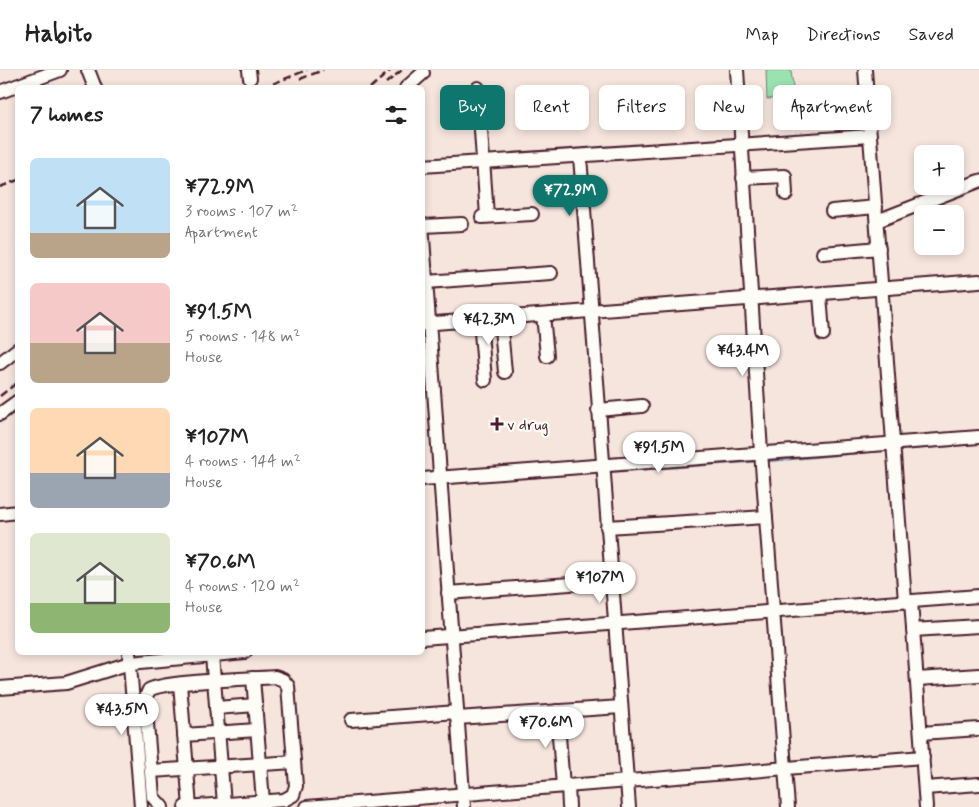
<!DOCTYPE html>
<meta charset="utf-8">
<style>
body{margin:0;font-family:Mynerve,sans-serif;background:#f6f6f6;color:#222;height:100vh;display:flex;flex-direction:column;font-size:19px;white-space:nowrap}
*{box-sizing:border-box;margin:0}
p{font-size:16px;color:#767676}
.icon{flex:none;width:28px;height:28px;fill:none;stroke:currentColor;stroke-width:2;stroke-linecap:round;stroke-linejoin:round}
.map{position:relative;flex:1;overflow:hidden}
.details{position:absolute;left:15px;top:15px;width:410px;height:570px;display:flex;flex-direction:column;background:#fff;border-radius:8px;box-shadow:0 2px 8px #0003}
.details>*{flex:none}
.hud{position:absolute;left:440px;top:15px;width:464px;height:45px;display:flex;gap:10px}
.tools{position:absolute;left:914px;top:75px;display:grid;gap:10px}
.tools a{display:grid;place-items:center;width:50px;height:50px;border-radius:8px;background:#fff;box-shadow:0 2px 8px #0003;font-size:25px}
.price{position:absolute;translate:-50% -42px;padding:0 11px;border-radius:18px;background:#fff;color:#222;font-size:16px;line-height:32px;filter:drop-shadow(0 1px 2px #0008)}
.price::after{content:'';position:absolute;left:50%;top:30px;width:15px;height:11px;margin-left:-8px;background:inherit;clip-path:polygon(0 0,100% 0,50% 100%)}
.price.active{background:#0f766e;color:#fff}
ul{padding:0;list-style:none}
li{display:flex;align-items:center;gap:15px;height:125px;padding:0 15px}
li span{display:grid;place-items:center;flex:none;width:140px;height:100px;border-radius:8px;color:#555}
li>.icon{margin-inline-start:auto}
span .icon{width:60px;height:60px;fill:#fffc;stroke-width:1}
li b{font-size:21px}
h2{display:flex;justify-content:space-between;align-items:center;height:60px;padding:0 15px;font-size:21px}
.pill{padding:0 18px;border-radius:8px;background:#fff;box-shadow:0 2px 8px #0003;font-size:18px;line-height:45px}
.pill.active{background:#0f766e;color:#fff}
header{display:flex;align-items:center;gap:30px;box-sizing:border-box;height:70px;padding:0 25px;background:#fff;border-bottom:1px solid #e0e0e0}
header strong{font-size:24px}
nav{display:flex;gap:28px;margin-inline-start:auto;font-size:18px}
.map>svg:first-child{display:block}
.green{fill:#9ae2b0;stroke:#72806e}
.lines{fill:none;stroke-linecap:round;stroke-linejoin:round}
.stream{stroke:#72849f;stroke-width:2.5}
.minor-casing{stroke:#4a1f2b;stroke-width:16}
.minor{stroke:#fdfcf7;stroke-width:12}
.rail{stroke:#4a1f2b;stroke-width:2.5;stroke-dasharray:8 4;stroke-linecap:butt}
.poi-dot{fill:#4a1f2b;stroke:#fdfcf7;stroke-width:2}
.labels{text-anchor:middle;stroke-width:4.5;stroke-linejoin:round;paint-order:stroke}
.poi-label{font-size:16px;fill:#4a1f2b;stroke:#fdfcf7;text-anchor:start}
</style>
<header>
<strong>Habito</strong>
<nav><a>Map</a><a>Directions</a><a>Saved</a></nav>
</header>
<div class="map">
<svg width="979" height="737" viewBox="0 0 979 737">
<rect width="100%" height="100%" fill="#f6e5dd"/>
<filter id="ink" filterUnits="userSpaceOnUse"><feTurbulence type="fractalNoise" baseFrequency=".02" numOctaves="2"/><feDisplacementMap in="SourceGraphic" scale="10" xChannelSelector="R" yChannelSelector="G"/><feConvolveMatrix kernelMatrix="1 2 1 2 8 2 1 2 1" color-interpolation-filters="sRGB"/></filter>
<g filter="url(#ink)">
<!-- green -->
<polygon class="green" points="766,0 791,0 794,27 767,29"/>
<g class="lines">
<!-- stream -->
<g class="stream">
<polyline points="899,380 973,374"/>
<polyline points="767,391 891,380"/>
<polyline points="607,402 759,391"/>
<polyline points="525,408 599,402"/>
</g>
<!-- minor casing -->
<g class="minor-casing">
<g id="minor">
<polyline points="88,0 95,18"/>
<polyline points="249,0 250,8"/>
<polyline points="737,0 761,382 788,737"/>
<polyline points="865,0 905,531"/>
<polyline points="406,18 423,3"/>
<polyline points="478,18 487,146"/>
<polyline points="0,22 60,0"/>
<polyline points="580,86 629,737"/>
<polyline points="422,96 870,66"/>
<polyline points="743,108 785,106 786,124"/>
<polyline points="832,141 876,137"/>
<polyline points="482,147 532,144"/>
<polyline points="877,151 979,111"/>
<polyline points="422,154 464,737"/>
<polyline points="423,156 462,154"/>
<polyline points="823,183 879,178"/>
<polyline points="426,212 551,203"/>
<polyline points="820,225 823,264"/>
<polyline points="543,245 547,286"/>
<polyline points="500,248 505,302"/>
<polyline points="480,250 485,310"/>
<polyline points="422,254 979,211"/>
<polyline points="0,293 18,279"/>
<polyline points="598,340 642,336"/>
<polyline points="0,344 18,331"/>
<polyline points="422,409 979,367"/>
<polyline points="0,444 18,442"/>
<polyline points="607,457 766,447"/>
<polyline points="448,523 611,511"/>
<polyline points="911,531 926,737"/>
<polyline points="913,560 979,556"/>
<polyline points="422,568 979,526"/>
<polyline points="129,582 141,737"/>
<polyline points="212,585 224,734"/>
<polyline points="253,608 263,731"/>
<polyline points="917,609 979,605"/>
<polyline points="180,614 190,737"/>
<polyline points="0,618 66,613 130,593 245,582"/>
<polyline points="216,638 256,635"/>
<polyline points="557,641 563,716"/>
<polyline points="457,648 621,637"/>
<polyline points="351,650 457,642"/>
<polyline points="921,663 979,659"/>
<polyline points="184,665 257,660"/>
<polyline points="151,701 294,692"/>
<polyline points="568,715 569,737"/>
<polyline points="925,718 979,714"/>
<path d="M162,737L153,727L145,629L149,620C162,611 253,609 275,607L283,610L288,616L296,716L293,725L284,730L185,737"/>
<polyline points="307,737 923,687"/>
</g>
</g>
<!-- minor -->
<use href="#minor" class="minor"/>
<!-- rail -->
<g class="rail">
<polyline points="300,9 323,0"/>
<polyline points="386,13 402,0"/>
<polyline points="262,18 307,0"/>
<polyline points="370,18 391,0"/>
<polyline points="0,117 18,110"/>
<polyline points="0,326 18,312"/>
</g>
</g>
</g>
<!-- markers -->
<path class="poi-dot" d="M494.5 346.5h5v5h5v5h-5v5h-5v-5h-5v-5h5z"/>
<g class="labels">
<!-- poi labels -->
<g class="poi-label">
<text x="507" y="360">v drug</text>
</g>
</g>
</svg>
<div class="tools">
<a>+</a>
<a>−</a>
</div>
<b class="price active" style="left:570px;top:147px">¥72.9M</b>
<b class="price" style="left:489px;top:276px">¥42.3M</b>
<b class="price" style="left:743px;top:307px">¥43.4M</b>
<b class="price" style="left:659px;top:404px">¥91.5M</b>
<b class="price" style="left:600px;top:534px">¥107M</b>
<b class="price" style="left:122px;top:666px">¥43.5M</b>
<b class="price" style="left:546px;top:679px">¥70.6M</b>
<div class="hud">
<a class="pill active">Buy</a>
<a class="pill">Rent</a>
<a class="pill">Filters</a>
<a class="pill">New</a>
<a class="pill">Apartment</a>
</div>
<section class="details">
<h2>7 homes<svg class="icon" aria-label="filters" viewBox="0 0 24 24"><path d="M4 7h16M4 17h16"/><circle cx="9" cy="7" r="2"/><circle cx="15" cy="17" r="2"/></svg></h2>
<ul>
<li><span style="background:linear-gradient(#bfe0f5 75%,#b9a48a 0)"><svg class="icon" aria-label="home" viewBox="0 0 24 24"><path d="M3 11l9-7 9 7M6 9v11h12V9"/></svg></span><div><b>¥72.9M</b><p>3 rooms · 107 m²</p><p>Apartment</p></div></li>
<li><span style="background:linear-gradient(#f6c9c9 60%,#b9a48a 0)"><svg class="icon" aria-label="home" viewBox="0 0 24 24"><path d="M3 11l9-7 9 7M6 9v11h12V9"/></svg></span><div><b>¥91.5M</b><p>5 rooms · 148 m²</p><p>House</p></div></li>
<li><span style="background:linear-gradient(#ffd9b3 65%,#9aa5b1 0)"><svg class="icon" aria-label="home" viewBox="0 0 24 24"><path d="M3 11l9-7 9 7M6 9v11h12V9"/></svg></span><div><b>¥107M</b><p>4 rooms · 144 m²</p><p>House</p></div></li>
<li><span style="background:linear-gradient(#dfe7d0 70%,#8fb573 0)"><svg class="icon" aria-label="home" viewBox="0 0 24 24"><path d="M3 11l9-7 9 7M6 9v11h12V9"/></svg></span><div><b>¥70.6M</b><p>4 rooms · 120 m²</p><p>House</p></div></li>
</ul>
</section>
</div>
